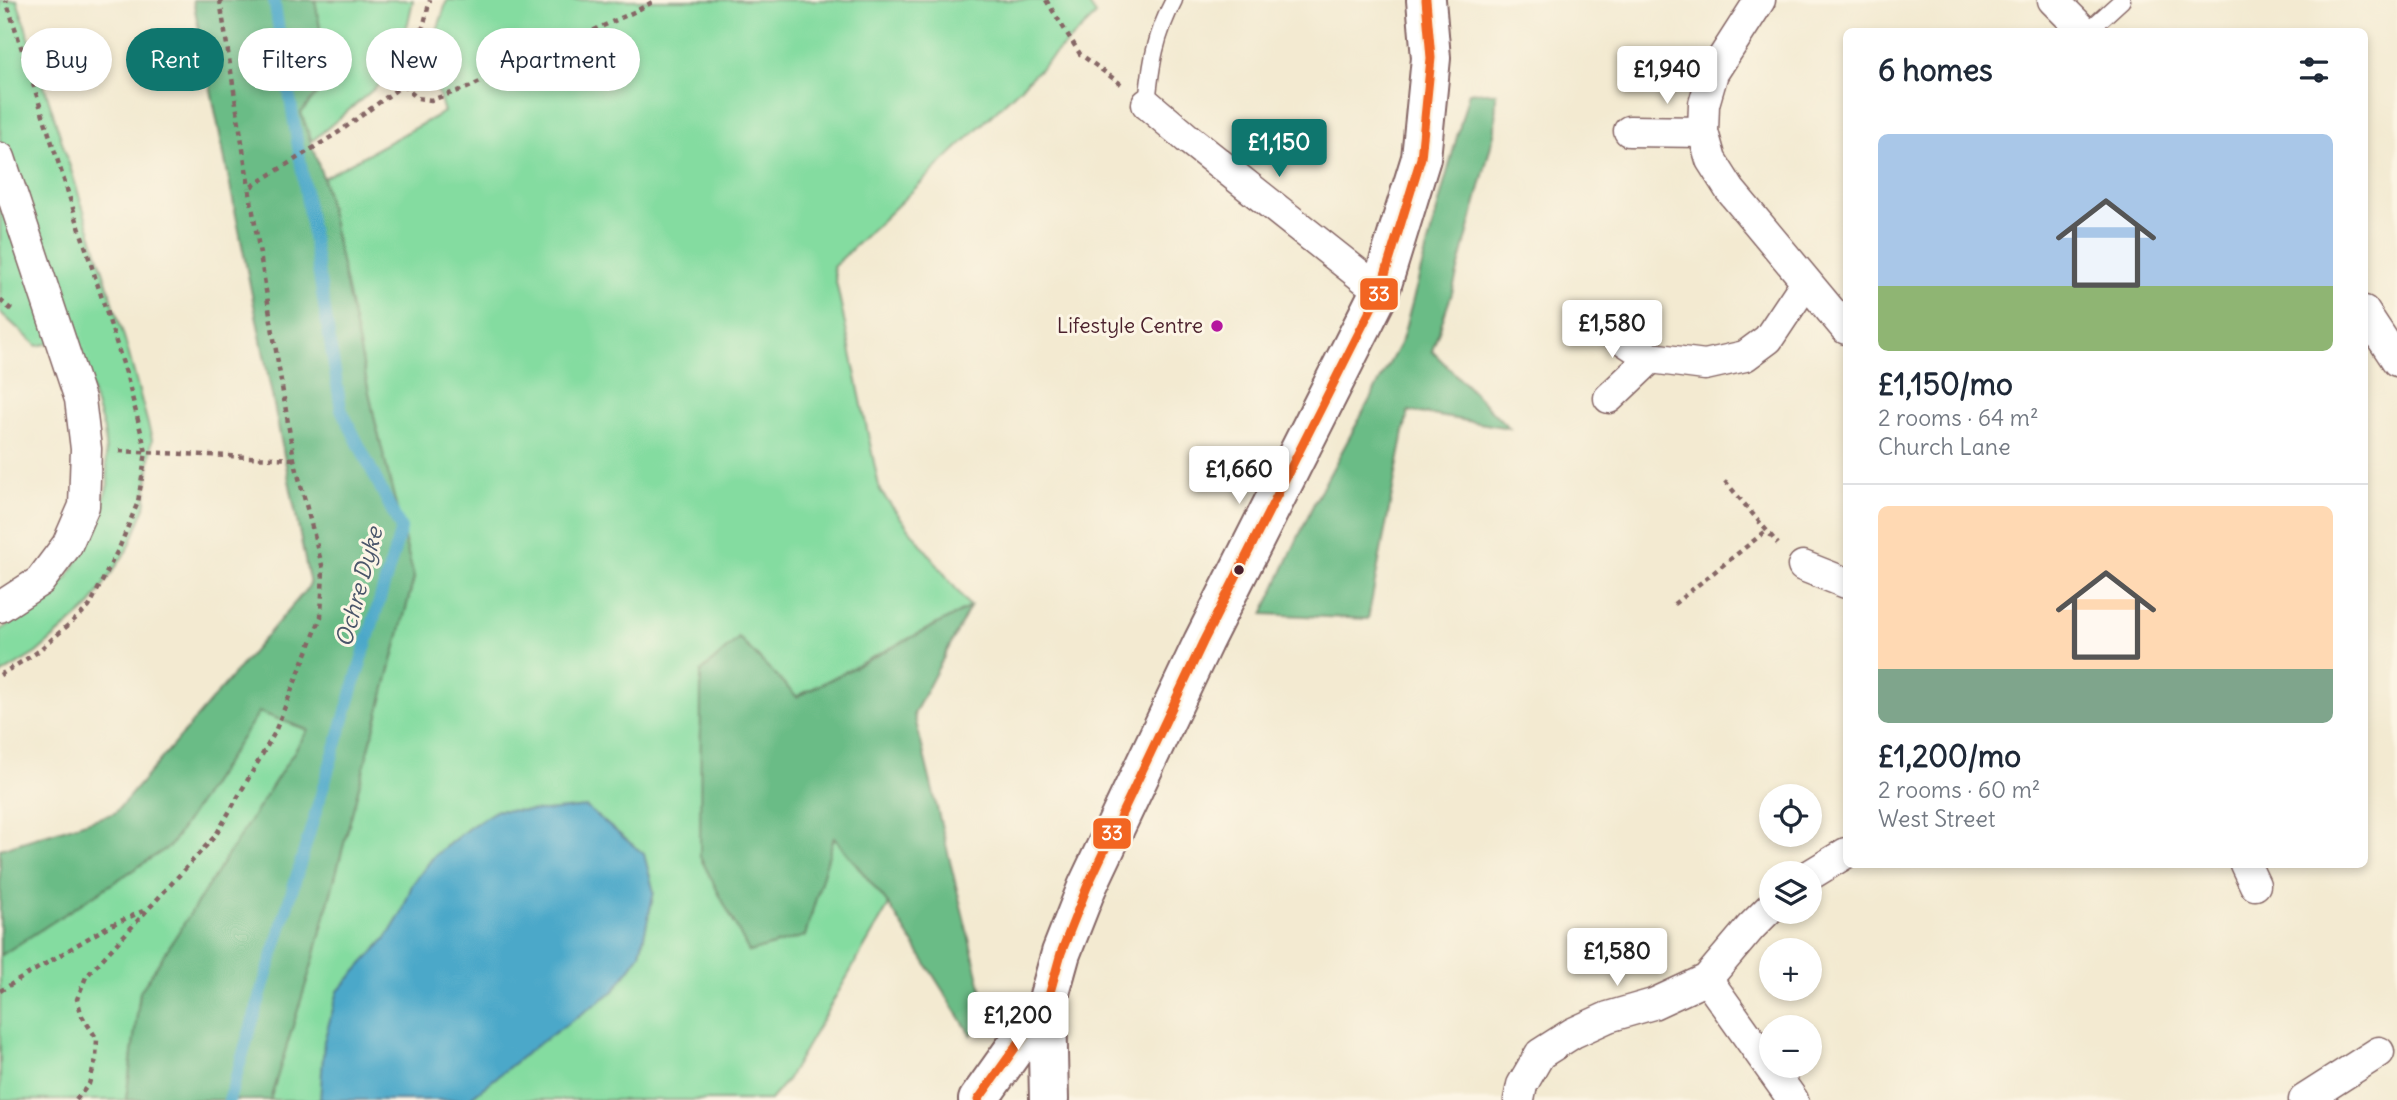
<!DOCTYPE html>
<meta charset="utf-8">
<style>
body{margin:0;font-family:Delius,sans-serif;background:#f2f2f3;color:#1f2937;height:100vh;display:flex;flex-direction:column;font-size:26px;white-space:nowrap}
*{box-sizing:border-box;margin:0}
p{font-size:23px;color:#747a83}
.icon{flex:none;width:38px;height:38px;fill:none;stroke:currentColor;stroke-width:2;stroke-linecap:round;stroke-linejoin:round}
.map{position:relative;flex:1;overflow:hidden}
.details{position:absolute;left:1843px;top:28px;width:525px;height:840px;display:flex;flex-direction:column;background:#fff;border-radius:10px;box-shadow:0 4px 10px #0003}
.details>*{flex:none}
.guide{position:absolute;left:21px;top:28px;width:665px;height:63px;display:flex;gap:14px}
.controls{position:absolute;left:1759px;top:784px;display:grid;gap:14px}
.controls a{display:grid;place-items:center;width:63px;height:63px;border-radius:50%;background:#fff;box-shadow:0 4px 10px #0003;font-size:35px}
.price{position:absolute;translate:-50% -60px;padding:0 16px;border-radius:7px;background:#fff;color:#222;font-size:23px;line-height:46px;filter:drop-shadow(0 2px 4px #0008)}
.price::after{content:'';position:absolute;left:50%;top:42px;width:21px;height:16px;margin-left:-10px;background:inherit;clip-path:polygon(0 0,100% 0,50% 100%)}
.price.current{background:#0f766e;color:#fff}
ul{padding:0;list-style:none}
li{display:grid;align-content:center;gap:14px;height:371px;padding:0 35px}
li+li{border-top:2px solid #e0e1e3}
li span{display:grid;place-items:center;height:217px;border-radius:10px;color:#555}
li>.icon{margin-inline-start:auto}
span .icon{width:126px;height:126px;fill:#fffc;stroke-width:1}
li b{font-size:30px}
h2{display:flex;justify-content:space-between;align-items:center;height:84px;padding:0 35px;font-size:30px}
.chip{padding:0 24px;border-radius:32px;background:#fff;box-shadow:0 4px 10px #0003;font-size:24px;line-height:63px}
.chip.current{background:#0f766e;color:#fff}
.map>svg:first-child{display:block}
.green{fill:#84dca0;stroke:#677e66;stroke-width:2}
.forest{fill:#6bbc86;stroke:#5a6e58;stroke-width:2}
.water{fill:#4ba8c9;stroke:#4a647a;stroke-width:2}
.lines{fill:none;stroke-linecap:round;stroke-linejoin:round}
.stream{stroke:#4ba8c9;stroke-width:12}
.service-casing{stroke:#856665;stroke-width:19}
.minor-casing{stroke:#856665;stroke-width:33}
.tertiary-casing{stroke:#856665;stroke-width:42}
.path{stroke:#856665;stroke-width:4.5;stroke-dasharray:5 5;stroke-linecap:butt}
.service{stroke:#fff;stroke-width:16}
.minor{stroke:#fff;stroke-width:30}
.tertiary{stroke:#fff;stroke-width:38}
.bus-1-casing{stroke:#fcf5e5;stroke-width:14}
.bus-1{stroke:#f26522;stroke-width:9}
.poi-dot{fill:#b5179e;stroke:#fcf5e5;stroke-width:2.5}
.bus-dot{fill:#4a1f2b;stroke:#fcf5e5;stroke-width:2.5}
.labels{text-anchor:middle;stroke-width:6;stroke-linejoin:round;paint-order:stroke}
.poi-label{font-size:21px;fill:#4a1f2b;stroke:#fcf5e5;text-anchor:end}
.water-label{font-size:23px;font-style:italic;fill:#4a566a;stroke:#fcf5e5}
.line-badge{stroke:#fcf5e5;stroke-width:2.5}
.badge-label{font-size:19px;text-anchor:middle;font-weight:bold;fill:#fff}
</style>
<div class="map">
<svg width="2397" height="1100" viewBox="0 0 2397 1100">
<rect width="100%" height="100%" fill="#fcf5e5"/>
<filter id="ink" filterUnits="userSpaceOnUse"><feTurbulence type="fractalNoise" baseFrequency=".0143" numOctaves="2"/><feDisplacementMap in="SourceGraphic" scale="14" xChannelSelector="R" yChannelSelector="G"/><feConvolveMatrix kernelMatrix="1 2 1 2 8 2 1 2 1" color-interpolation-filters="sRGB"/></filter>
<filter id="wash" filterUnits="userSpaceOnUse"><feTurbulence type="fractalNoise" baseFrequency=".00686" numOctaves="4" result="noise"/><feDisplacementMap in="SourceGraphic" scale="28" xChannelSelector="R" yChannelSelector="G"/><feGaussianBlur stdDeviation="1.57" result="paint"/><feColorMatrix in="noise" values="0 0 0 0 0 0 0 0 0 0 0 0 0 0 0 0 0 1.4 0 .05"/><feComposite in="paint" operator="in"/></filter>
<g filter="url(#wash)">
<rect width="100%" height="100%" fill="#f3ead1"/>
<!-- green -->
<g class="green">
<polygon points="0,0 17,0 125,340 152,439 145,507 129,547 89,607 36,653 0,675 0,630 17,620 67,578 95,530 108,484 104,430 75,338 37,346 0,312"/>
<polygon points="315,0 413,0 408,23 387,78 312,141 301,113 329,78"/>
<polygon points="447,0 1086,0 1096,15 833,267 880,491 970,607 796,697 739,638 805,935 834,837 889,905 787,1080 770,1100 270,1100 313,961 414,578 376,425 323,178 444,112 428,59"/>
<polygon points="259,712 309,730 140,992 126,1100 0,1100 0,956 170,846"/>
</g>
<!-- forest -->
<g class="forest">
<polygon points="193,0 315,0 329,79 301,113 323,178 376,425 414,578 313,961 270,1100 126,1100 140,992 308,730 259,712 170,846 0,956 0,849 115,813 310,585"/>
<polygon points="1469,92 1496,93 1495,130 1452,293 1432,351 1509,428 1408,411 1368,619 1263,614 1314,503 1402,340"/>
<polygon points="970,607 914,714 988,1016 971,1035 889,905 834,837 805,936 749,952 700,857 701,672 739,638 797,697"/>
</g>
<!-- water -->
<polygon class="water" points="586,807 644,854 654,892 640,954 614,991 533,1048 468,1100 320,1100 324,1041 338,991 387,937 401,914 412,885 434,856 470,827 497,810 545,811"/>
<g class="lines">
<!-- stream -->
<polyline class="stream" points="229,1100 401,529 341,409 274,0"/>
</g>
</g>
<g filter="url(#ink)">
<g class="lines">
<!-- service casing -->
<g class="service-casing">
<g id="service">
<polyline points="2087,32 2122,0"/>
<path d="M1147,104C1151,64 1155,36 1174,0"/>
</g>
</g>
<!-- minor casing -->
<g class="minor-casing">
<g id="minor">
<polyline points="1760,0 1713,73 1704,104 1703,132 1711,160 1730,190 1846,329"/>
<polyline points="2053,0 2085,32"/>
<polyline points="1147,104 1187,138 1380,291"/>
<polyline points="1629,131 1703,132"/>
<polyline points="0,158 80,399 86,449 84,506 67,545 40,581 0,607"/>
<polyline points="2364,311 2397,361"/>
<polyline points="1610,331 1651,358 1705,365 1745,356 1768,339 1806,282"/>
<polyline points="1609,398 1651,358"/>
<polyline points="1803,566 1846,583"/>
<polyline points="2245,864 2255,885"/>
<polyline points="1810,875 1846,853"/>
<polyline points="1707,979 1793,1100"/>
<polyline points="1519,1100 1522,1085 1540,1054 1573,1033 1608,1017 1653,1004 1707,979 1751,927 1771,907"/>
<polyline points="2304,1100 2379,1052"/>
</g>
</g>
<!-- tertiary casing -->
<g class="tertiary-casing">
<g id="tertiary">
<polyline points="978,1100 1047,1003"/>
<polyline points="1049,1100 1047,1003 1061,953 1087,887 1203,642 1380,291 1421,158 1431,58 1426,0"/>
</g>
</g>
<!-- path -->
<g class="path">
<polyline points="220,0 249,188"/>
<polyline points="1046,0 1080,54 1121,84"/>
<polyline points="403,85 417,98 431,100 467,88 636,11 656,0"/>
<polyline points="0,300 12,310"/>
<polyline points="119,451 294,459"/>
<polyline points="1725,481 1778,544"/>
<polyline points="1674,604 1766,531"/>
<polyline points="0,675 36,653 89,607 120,546 138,502 146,452 126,373 6,0"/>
<polyline points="0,991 107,927 143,911"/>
<polyline points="76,1100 89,1084 96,1059 97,1039 82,1016 77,999 86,977 216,835 274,734 321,617 323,569 294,459 249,188 339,132 403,85 424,24 430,0"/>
</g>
<!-- service -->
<use href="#service" class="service"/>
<!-- minor -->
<use href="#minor" class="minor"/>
<!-- tertiary -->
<use href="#tertiary" class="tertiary"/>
<!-- bus-1 casing -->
<g class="bus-1-casing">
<polyline id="bus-1" points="978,1100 1047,1003 1061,953 1087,887 1203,642 1380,291 1421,158 1431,58 1426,0"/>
</g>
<!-- bus-1 -->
<use href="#bus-1" class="bus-1"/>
</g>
</g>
<!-- markers -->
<circle class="poi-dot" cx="1217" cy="326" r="7"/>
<circle class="bus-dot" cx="1239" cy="570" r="6"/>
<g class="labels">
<!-- poi labels -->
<g class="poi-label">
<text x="1203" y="333">Lifestyle Centre</text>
</g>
<!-- water labels -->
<g class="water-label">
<text transform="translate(359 587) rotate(-75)" y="8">Ochre Dyke</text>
</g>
</g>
<g class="line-badge">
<rect x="1359" y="277" width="40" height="34" rx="7" fill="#f26522"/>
<rect x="1092" y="817" width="40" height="33" rx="7" fill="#f26522"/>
</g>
<g class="badge-label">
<text x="1379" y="301">33</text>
<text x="1112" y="840">33</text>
</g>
</svg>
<div class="controls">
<a><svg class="icon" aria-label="locate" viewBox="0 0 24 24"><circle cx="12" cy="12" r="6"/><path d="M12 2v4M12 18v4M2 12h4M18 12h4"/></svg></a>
<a><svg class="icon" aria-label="layers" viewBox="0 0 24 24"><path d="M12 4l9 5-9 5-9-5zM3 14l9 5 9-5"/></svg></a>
<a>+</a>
<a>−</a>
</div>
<b class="price" style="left:1667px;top:106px">£1,940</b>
<b class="price current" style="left:1279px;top:179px">£1,150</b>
<b class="price" style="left:1612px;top:360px">£1,580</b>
<b class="price" style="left:1239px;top:506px">£1,660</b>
<b class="price" style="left:1617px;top:988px">£1,580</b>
<b class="price" style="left:1018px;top:1052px">£1,200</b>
<div class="guide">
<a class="chip">Buy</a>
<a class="chip current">Rent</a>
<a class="chip">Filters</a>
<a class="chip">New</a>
<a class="chip">Apartment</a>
</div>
<section class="details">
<h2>6 homes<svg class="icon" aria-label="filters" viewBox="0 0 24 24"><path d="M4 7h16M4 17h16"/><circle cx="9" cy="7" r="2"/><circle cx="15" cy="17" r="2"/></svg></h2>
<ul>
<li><span style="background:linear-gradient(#a9c7e8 70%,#8fb573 0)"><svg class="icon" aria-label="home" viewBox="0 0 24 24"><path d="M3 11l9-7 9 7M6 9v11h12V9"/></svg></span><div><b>£1,150/mo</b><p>2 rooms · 64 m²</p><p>Church Lane</p></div></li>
<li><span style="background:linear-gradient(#ffd9b3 75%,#7fa58c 0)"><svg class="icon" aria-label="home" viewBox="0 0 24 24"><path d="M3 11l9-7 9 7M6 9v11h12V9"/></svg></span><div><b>£1,200/mo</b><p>2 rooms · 60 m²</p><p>West Street</p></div></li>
</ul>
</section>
</div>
